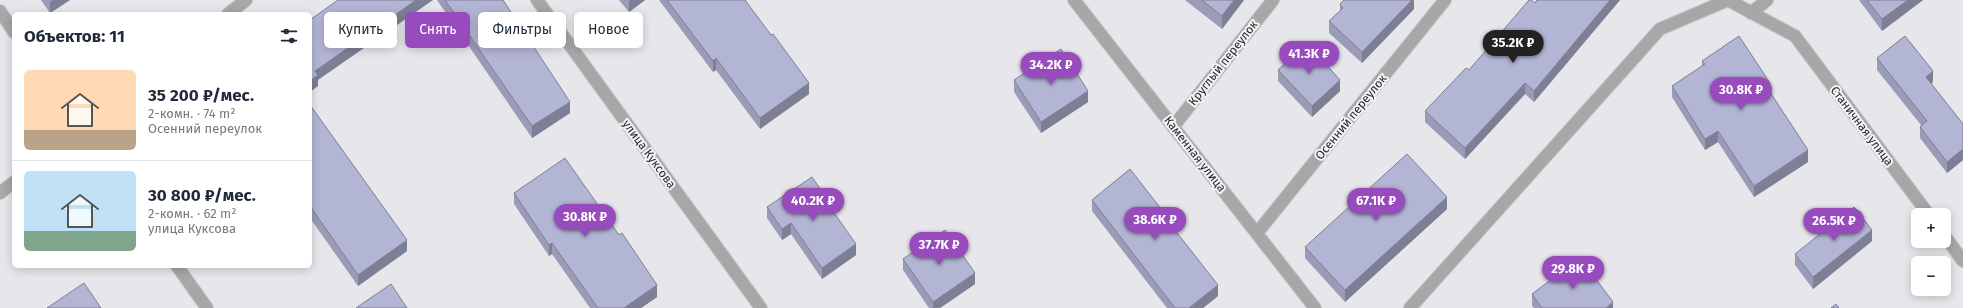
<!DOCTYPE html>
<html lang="ru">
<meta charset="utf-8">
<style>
body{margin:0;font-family:"Fira Sans",sans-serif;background:#f6f6f7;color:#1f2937;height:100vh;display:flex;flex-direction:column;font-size:15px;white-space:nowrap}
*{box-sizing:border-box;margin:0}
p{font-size:13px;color:#747a83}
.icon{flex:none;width:22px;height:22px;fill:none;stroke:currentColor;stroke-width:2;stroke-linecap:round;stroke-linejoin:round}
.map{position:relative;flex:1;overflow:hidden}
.panel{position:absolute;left:12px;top:12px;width:300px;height:256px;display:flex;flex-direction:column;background:#fff;border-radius:6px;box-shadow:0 2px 10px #0003}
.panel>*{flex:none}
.banner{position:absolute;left:324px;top:12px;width:380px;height:36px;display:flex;gap:8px}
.fabs{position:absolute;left:1911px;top:208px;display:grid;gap:8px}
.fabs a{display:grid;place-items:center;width:40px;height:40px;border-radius:6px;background:#fff;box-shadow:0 2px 10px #0003;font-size:20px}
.price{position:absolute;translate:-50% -34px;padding:0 9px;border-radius:14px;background:#974bbd;color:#fff;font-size:13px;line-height:26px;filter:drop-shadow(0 1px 2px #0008)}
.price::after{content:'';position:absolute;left:50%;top:24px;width:12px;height:9px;margin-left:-6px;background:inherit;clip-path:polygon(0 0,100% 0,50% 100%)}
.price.active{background:#222;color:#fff}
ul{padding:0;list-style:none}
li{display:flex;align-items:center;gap:12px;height:100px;padding:0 12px}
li+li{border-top:1px solid #e0e1e3}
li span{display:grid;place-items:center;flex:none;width:112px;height:80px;border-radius:6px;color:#555}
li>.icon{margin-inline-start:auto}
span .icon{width:48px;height:48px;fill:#fffc;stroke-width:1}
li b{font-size:17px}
h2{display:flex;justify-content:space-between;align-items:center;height:48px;padding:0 12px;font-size:17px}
.pill{padding:0 14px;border-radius:6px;background:#fff;box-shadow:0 2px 10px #0003;font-size:14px;line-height:36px}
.pill.active{background:#974bbd;color:#fff}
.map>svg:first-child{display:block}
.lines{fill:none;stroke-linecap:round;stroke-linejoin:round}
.minor-casing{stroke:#c4c4c8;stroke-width:14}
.minor{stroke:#a8a6a6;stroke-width:12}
.wall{fill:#9a9cb7}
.shaded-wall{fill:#7d7f95}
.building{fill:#b3b5d5;stroke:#7d7f95}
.labels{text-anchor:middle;stroke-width:4;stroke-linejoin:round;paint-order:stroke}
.street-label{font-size:12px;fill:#29292b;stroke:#f3f3f8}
</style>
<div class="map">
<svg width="1963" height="308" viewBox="0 0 1963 308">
<rect width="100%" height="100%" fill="#e6e6eb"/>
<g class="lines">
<!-- minor casing -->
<g class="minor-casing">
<g id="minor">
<polyline points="537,0 761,308"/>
<polyline points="1074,0 1315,308"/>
<polyline points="0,11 14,32"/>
<polyline points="1751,13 1767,0"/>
<polyline points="228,14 246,0"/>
<polyline points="1173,127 1273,0"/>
<polyline points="0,193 14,182"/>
<polyline points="1257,233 1445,0"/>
<polyline points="1944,235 1963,261"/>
<polyline points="177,266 207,308"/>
<polyline points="1410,308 1660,29 1728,0 1795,36 1929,215"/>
</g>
</g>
<!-- minor -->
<use href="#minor" class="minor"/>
</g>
<!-- wall -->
<g class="wall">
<polygon points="41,0 70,0 50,13"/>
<polygon points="437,0 503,0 570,113 532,138"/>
<polygon points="619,0 645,0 629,12"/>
<polygon points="659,0 745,0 809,94 760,129 716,70 713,72"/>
<polygon points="1185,0 1244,0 1222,29"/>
<polygon points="1414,0 1414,9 1362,63 1329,33 1329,21 1340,11 1340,4"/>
<polygon points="1537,0 1620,0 1534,102 1525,94 1465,159 1425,122 1425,111 1469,70"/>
<polygon points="1859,0 1923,0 1882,31"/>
<polygon points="1877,58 1933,82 1931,84 1963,124 1963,160 1947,173 1920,138 1920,127 1921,125 1877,70"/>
<polygon points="1702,61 1770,92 1808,162 1754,197 1718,142 1705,150 1672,97 1672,86 1702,66"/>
<polygon points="1278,70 1340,91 1312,117 1278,81"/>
<polygon points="1014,80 1088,102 1041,133 1014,92"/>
<polygon points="310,105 407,251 358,286 310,218"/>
<polygon points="514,193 657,297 641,308 590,308 552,254 549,256 514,204"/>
<polygon points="1092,200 1218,296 1203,308 1167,308 1092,211"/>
<polygon points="827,202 856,255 822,279 791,234 782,240 767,218 767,207"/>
<polygon points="1447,209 1345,302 1305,258 1305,247"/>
<polygon points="1872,241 1813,289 1795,265 1795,254"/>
<polygon points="903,259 975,284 940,308 929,308 903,270"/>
<polygon points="1532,294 1613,308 1534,308 1532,306"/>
</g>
<!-- shaded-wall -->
<g class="shaded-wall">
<polygon points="53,0 70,0 50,13 50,2"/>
<polygon points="416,0 433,0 318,80 318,86 310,92 310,81 315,71"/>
<polygon points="630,0 645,0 629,12 629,1"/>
<polygon points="1234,0 1244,0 1222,29 1222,16"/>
<polygon points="1412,0 1414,0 1414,9 1362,63 1362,52"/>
<polygon points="1610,0 1620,0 1534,102 1534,91"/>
<polygon points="1908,0 1923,0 1882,31 1882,19"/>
<polygon points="716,58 716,70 713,72 713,61"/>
<polygon points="1933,71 1933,82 1926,88 1926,77"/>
<polygon points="1340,80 1340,91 1312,117 1312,106"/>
<polygon points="809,83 809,94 760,129 760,118"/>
<polygon points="1525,83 1525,94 1465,159 1465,148"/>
<polygon points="1770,83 1770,94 1766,86"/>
<polygon points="1088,91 1088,102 1041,133 1041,122"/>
<polygon points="570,102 570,113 532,138 532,126"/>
<polygon points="1718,131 1718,142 1705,150 1705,139"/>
<polygon points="1963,149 1963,160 1947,173 1947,162"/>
<polygon points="1808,150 1808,162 1754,197 1754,186"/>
<polygon points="1447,197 1447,209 1345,302 1345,290"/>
<polygon points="791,223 791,234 782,240 782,229"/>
<polygon points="1872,230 1872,241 1813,289 1813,277"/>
<polygon points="407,240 407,251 358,286 358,275"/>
<polygon points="552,243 552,254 549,256 549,245"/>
<polygon points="856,244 856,255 822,279 822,268"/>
<polygon points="975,273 975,284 940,308 933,308 933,302"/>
<polygon points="657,285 657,297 641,308 624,308"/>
<polygon points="1218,285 1218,296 1203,308 1189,308"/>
<polygon points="1613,302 1613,308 1606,308"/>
</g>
<!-- building -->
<g class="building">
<polygon points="338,0 416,0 315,71 318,75 310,81 310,20"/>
<polygon points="445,0 503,0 570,102 532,126"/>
<polygon points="667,0 745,0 771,35 773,34 809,83 760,118 716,58 713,61"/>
<polygon points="1202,0 1234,0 1222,16"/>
<polygon points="1344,0 1412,0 1362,52 1329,21 1343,8 1340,4"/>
<polygon points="1529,0 1531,0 1535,3 1537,0 1610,0 1534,91 1525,83 1465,148 1425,111 1466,68 1469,70"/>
<polygon points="1867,0 1908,0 1882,19"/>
<polygon points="1739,36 1770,83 1766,86 1808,150 1754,186 1718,131 1705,139 1672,86 1705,64 1702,61"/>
<polygon points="1905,36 1933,71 1926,77 1963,124 1963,149 1947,162 1920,127 1927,121 1877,58"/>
<polygon points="1307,43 1340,80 1312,106 1278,70"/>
<polygon points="1061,49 1088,91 1041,122 1014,80"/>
<polygon points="310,105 407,240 358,275 310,206"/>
<polygon points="1407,154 1447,197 1345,290 1305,247"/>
<polygon points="565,158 619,235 622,233 657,285 624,308 598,308 552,243 549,245 514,193"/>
<polygon points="1130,169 1169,219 1167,220 1218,285 1189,308 1175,308 1092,200"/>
<polygon points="812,177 827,199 825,200 856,244 822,268 791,223 782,229 767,207"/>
<polygon points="1854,207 1872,230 1813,277 1795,254"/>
<polygon points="945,230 975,273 933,302 903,259"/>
<polygon points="1580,258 1613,302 1606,308 1542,308 1532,294"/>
<polygon points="84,283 101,308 47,308"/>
<polygon points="391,284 407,308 356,308"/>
<polygon points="1836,304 1839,308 1831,308"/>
</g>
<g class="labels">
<!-- street labels -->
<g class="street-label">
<text transform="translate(1223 63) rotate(-52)" y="4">Круглый переулок</text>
<text transform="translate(1351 117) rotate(-51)" y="4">Осенний переулок</text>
<text transform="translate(1862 126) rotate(53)" y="4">Станичная улица</text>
<text transform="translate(649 154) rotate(54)" y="4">улица Куксова</text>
<text transform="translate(1195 154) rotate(52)" y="4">Каменная улица</text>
</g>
</g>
</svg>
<div class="fabs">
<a>+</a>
<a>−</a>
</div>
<b class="price active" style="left:1513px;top:64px">35.2K ₽</b>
<b class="price" style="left:1309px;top:75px">41.3K ₽</b>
<b class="price" style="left:1051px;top:86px">34.2K ₽</b>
<b class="price" style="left:1741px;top:111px">30.8K ₽</b>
<b class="price" style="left:813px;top:222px">40.2K ₽</b>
<b class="price" style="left:1376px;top:222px">67.1K ₽</b>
<b class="price" style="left:585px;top:238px">30.8K ₽</b>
<b class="price" style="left:1155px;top:241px">38.6K ₽</b>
<b class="price" style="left:1834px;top:242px">26.5K ₽</b>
<b class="price" style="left:939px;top:266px">37.7K ₽</b>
<b class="price" style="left:1573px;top:290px">29.8K ₽</b>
<div class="banner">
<a class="pill">Купить</a>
<a class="pill active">Снять</a>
<a class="pill">Фильтры</a>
<a class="pill">Новое</a>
</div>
<section class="panel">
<h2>Объектов: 11<svg class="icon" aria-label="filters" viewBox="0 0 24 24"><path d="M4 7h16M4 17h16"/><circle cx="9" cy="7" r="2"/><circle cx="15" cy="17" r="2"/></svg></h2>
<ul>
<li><span style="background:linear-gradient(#ffd9b3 75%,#b9a48a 0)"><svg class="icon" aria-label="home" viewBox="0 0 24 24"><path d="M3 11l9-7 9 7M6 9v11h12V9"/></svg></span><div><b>35 200 ₽/мес.</b><p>2-комн. · 74 m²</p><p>Осенний переулок</p></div></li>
<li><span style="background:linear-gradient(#bfe0f5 75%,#7fa58c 0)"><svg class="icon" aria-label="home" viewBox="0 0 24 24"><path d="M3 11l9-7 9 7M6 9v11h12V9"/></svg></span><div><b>30 800 ₽/мес.</b><p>2-комн. · 62 m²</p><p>улица Куксова</p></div></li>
</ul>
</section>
</div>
